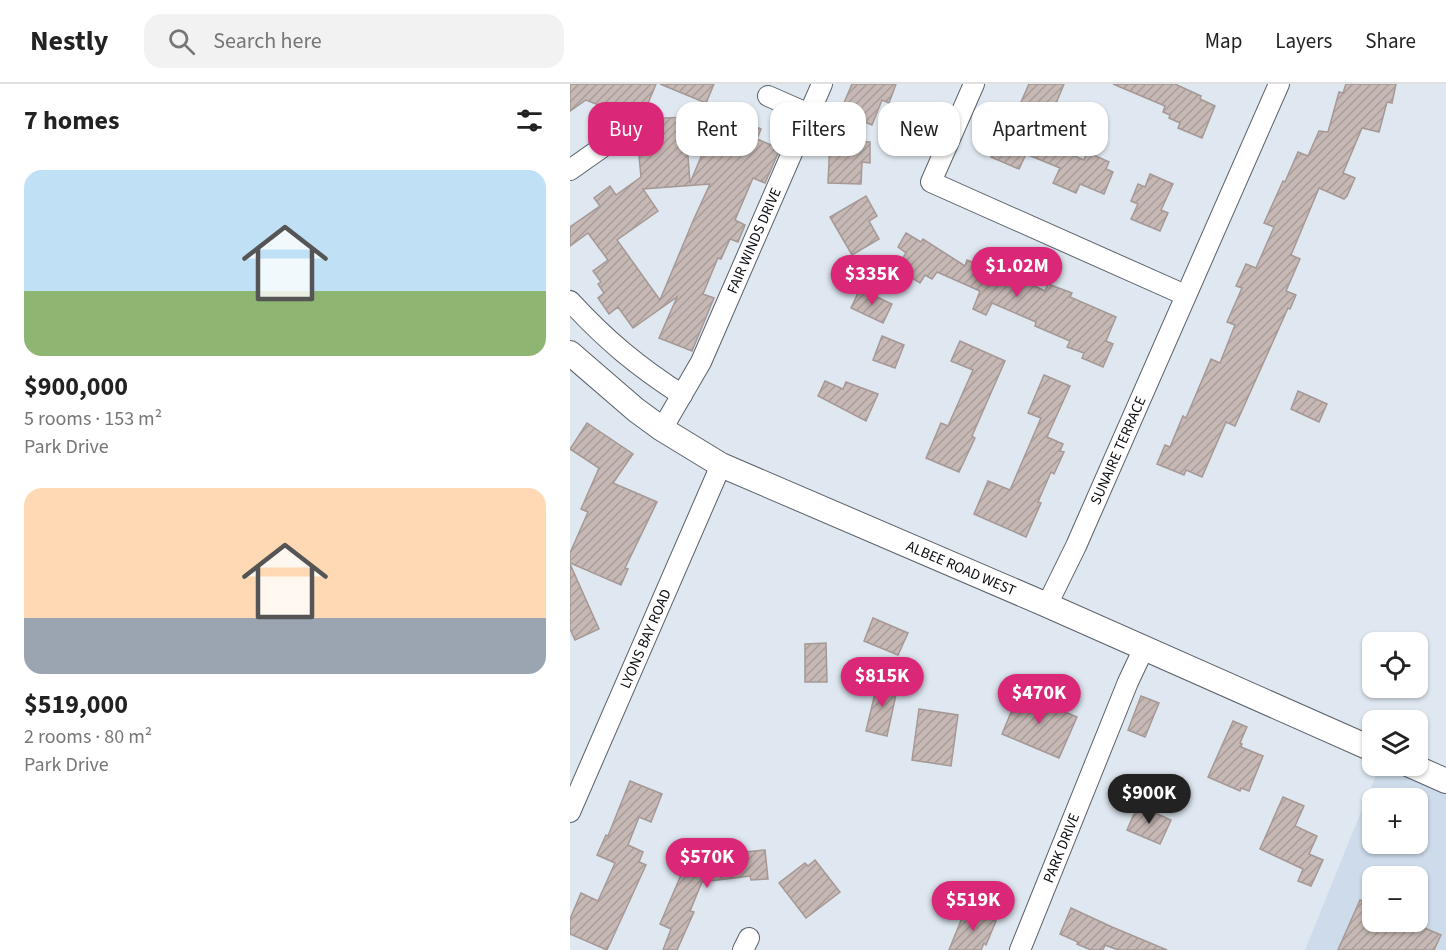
<!DOCTYPE html>
<meta charset="utf-8">
<style>
body{margin:0;font-family:"Source Sans 3",sans-serif;background:#f2f2f2;color:#222;height:100vh;display:flex;flex-direction:column;font-size:22px;white-space:nowrap}
*{box-sizing:border-box;margin:0}
p{font-size:20px;color:#767676}
.icon{flex:none;width:33px;height:33px;fill:none;stroke:currentColor;stroke-width:2;stroke-linecap:round;stroke-linejoin:round}
.map{position:relative;flex:1;overflow:hidden}
.drawer{display:flex;flex-direction:column;background:#fff;width:570px}
.drawer>*{flex:none}
.guide{position:absolute;left:18px;top:18px;width:570px;height:54px;display:flex;gap:12px}
.controls{position:absolute;left:792px;top:548px;display:grid;gap:12px}
.controls a{display:grid;place-items:center;width:66px;height:66px;border-radius:12px;background:#fff;box-shadow:0 2px 4px #0004;font-size:30px}
.price{position:absolute;translate:-50% -51px;padding:0 14px;border-radius:21px;background:#db2777;color:#fff;font-size:20px;line-height:39px;filter:drop-shadow(0 2px 3px #0008)}
.price::after{content:'';position:absolute;left:50%;top:36px;width:18px;height:14px;margin-left:-9px;background:inherit;clip-path:polygon(0 0,100% 0,50% 100%)}
.price.on{background:#222;color:#fff}
ul{padding:0;list-style:none}
li{display:grid;align-content:center;gap:12px;height:318px;padding:0 24px}
li span{display:grid;place-items:center;height:186px;border-radius:18px;color:#555}
li>.icon{margin-inline-start:auto}
span .icon{width:108px;height:108px;fill:#fffc;stroke-width:1}
li b{font-size:26px}
h2{display:flex;justify-content:space-between;align-items:center;height:72px;padding:0 24px;font-size:26px}
.tag{padding:0 21px;border-radius:18px;background:#fff;box-shadow:0 2px 4px #0004;font-size:21px;line-height:54px}
.tag.on{background:#db2777;color:#fff}
header{display:flex;align-items:center;gap:36px;box-sizing:border-box;height:84px;padding:0 30px;background:#fff;border-bottom:2px solid #e0e0e0}
header strong{font-size:28px}
nav{display:flex;gap:33px;margin-inline-start:auto;font-size:21px}
.search{width:420px;height:54px;background:#f2f2f2;display:flex;align-items:center;gap:15px;box-sizing:border-box;padding:0 21px;border-radius:18px;color:#767676;font-size:22px}
main{display:flex;flex:1;min-height:0}
.map>svg:first-child{display:block}
.built{fill:#cddbeb;fill-rule:evenodd}
.building{fill:url(#building-hatch);stroke:#a59895;stroke-width:1.5;fill-rule:evenodd}
.lines{fill:none;stroke-linecap:round;stroke-linejoin:round}
.minor-casing{stroke:#596069;stroke-width:22}
.tertiary-casing{stroke:#596069;stroke-width:26}
.minor{stroke:#fff;stroke-width:20}
.tertiary{stroke:#fff;stroke-width:24}
.labels{text-anchor:middle;stroke-width:5;stroke-linejoin:round;paint-order:stroke}
.street-label{font-size:15px;fill:#0a0c10;stroke:#fff}
</style>
<header>
<strong>Nestly</strong>
<div class="search"><svg class="icon" aria-label="search" viewBox="0 0 24 24"><circle cx="10" cy="10" r="6"/><path d="M15 15l6 6"/></svg>Search here</div>
<nav><a>Map</a><a>Layers</a><a>Share</a></nav>
</header>
<main>
<section class="drawer">
<h2>7 homes<svg class="icon" aria-label="filters" viewBox="0 0 24 24"><path d="M4 7h16M4 17h16"/><circle cx="9" cy="7" r="2"/><circle cx="15" cy="17" r="2"/></svg></h2>
<ul>
<li><span style="background:linear-gradient(#bfe0f5 65%,#8fb573 0)"><svg class="icon" aria-label="home" viewBox="0 0 24 24"><path d="M3 11l9-7 9 7M6 9v11h12V9"/></svg></span><div><b>$900,000</b><p>5 rooms · 153 m²</p><p>Park Drive</p></div></li>
<li><span style="background:linear-gradient(#ffd9b3 70%,#9aa5b1 0)"><svg class="icon" aria-label="home" viewBox="0 0 24 24"><path d="M3 11l9-7 9 7M6 9v11h12V9"/></svg></span><div><b>$519,000</b><p>2 rooms · 80 m²</p><p>Park Drive</p></div></li>
</ul>
</section>
<div class="map">
<svg width="876" height="866" viewBox="0 0 876 866">
<defs>
<pattern id="building-hatch" width="6" height="6" patternUnits="userSpaceOnUse" patternTransform="scale(1.5)"><rect width="6" height="6" fill="#c6b8b4"/><path d="M-1 1l2-2M0 6l6-6M5 7l2-2" fill="none" stroke="#a99d9a"/></pattern>
</defs>
<rect width="100%" height="100%" fill="#dfe8f1"/>
<!-- built -->
<path class="built" d="M810,681H815L876,708V866H735ZM802,714H848V759H802ZM802,792H848V837H802Z"/>
<!-- building -->
<g class="building">
<polygon points="0,0 86,0 74,29 50,19 46,28 16,16 0,27"/>
<polygon points="90,0 144,0 136,19"/>
<polygon points="282,0 326,0 319,19 312,16 302,41 270,28"/>
<polygon points="459,0 494,0 482,29 489,32 483,46 489,49 483,63 514,76 517,68 539,78 536,85 543,88 534,110 510,100 506,109 483,99 490,84 456,70 449,85 421,73 429,52 435,54"/>
<polygon points="543,0 605,0 631,12 630,15 645,22 632,54 608,44 610,39 599,34 600,31 593,28 595,22"/>
<polygon points="776,0 826,0 822,19 817,18 809,48 792,44 773,89 785,94 777,112 774,115 749,104 721,171 730,175 716,207 726,211 720,225 718,224 665,342 656,338 632,393 616,386 614,391 587,380 595,361 600,363 613,332 616,334 641,275 650,279 665,241 657,238 672,204 666,202 676,180 686,184 704,143 694,139 713,97 715,98 728,68 738,72 749,47 758,48 769,8 773,9"/>
<path d="M115,33L120,99L146,37L169,47L173,37L191,45L187,55L210,65L195,99L183,94L165,136L175,141L168,158L160,155L151,175L148,174L147,176L133,210L144,214L122,267L89,254L107,213L63,244L48,223L39,230L28,214L34,209L28,200L31,198L23,187L38,176L18,149L0,162V143L30,122L24,114L40,102L46,111L71,93L68,61L79,60L78,35ZM140,100L123,137L90,216L47,156L88,127L73,105Z"/>
<polygon points="260,56 300,58 300,79 292,78 291,100 258,99"/>
<polygon points="580,90 603,100 591,126 598,129 590,147 561,135 568,120 561,117 568,100 575,103"/>
<polygon points="296,112 307,132 299,137 309,155 282,171 260,133"/>
<polygon points="336,149 351,158 353,155 395,182 397,176 407,180 409,175 427,182 424,188 450,200 452,196 475,207 478,200 502,209 500,213 546,233 536,257 543,260 533,283 512,274 514,269 497,263 500,257 465,242 466,238 422,219 416,231 403,225 410,207 367,188 362,195 355,191 350,199 326,184 336,169 328,163"/>
<polygon points="290,205 322,220 313,239 281,224"/>
<polygon points="312,252 334,261 325,284 303,276"/>
<polygon points="390,257 435,277 402,352 405,354 389,388 356,374 371,339 378,342 403,286 381,277"/>
<polygon points="474,291 500,302 477,353 493,360 490,367 494,368 484,390 481,388 468,418 471,419 456,453 404,430 418,397 440,406 471,334 458,329"/>
<polygon points="255,297 273,305 276,298 308,310 296,337 248,312"/>
<polygon points="728,307 757,320 749,338 721,325"/>
<polygon points="17,339 63,370 43,399 87,418 55,484 58,485 51,501 0,479 0,469 18,428 11,425 29,384 0,365"/>
<polygon points="0,480 29,545 5,556 0,545"/>
<polygon points="303,534 338,549 328,571 294,557"/>
<polygon points="256,559 257,598 235,598 235,560"/>
<polygon points="308,597 328,601 317,652 296,647"/>
<polygon points="449,609 507,633 489,674 432,650"/>
<polygon points="571,612 589,619 575,653 558,646"/>
<polygon points="349,625 388,631 381,682 342,676"/>
<polygon points="663,637 677,643 670,659 672,660 671,663 693,672 679,707 671,704 670,707 638,693"/>
<polygon points="60,697 92,710 81,738 69,733 58,761 73,768 69,778 76,781 37,866 0,850 0,835 11,809 28,817 45,779 27,771 36,751 38,752"/>
<polygon points="713,713 734,722 725,742 747,752 739,770 753,776 741,802 728,797 733,785 690,765"/>
<polygon points="568,721 601,736 590,760 557,746"/>
<polygon points="195,766 198,795 181,796 180,792 132,798 120,827 124,828 107,866 93,866 101,845 90,840 117,777 150,791 148,771"/>
<polygon points="245,776 270,808 236,834 209,799 235,779 238,782"/>
<polygon points="790,816 802,822 802,837 838,837 871,851 864,866 768,866"/>
<polygon points="396,824 426,837 416,861 414,859 411,866 379,866"/>
<polygon points="501,824 542,843 597,866 548,866 535,861 533,866 521,866 507,860 508,858 490,850"/>
</g>
<g class="lines">
<!-- minor casing -->
<g class="minor-casing">
<g id="minor">
<polyline points="404,0 361,98 615,211"/>
<polyline points="198,12 239,30"/>
<polyline points="0,86 34,62"/>
<path d="M0,217C36,256 67,282 112,311"/>
<path id="s1" d="M92,345L131,278L252,0"/>
<path id="s2" d="M477,521L506,462L709,0"/>
<path id="s3" d="M0,728L151,381"/>
<polyline points="173,866 179,854"/>
<path id="s4" d="M450,866L558,598L574,564"/>
</g>
</g>
<!-- tertiary casing -->
<g class="tertiary-casing">
<g id="tertiary">
<path id="s5" d="M0,269L66,326L92,345L151,381L477,521L802,665"/>
<polyline points="840,681 876,697"/>
</g>
</g>
<!-- minor -->
<use href="#minor" class="minor"/>
<!-- tertiary -->
<use href="#tertiary" class="tertiary"/>
</g>
<g class="labels">
<!-- street labels -->
<g class="street-label">
<text dy="5" stroke="none"><textPath href="#s1" startOffset="210">FAIR WINDS DRIVE</textPath></text>
<text dy="5" stroke="none"><textPath href="#s2" startOffset="170">SUNAIRE TERRACE</textPath></text>
<text dy="5" stroke="none"><textPath href="#s5" startOffset="450">ALBEE ROAD WEST</textPath></text>
<text dy="5" stroke="none"><textPath href="#s3" startOffset="189">LYONS BAY ROAD</textPath></text>
<text dy="5" stroke="none"><textPath href="#s4" startOffset="110">PARK DRIVE</textPath></text>
</g>
</g>
</svg>
<div class="controls">
<a><svg class="icon" aria-label="locate" viewBox="0 0 24 24"><circle cx="12" cy="12" r="6"/><path d="M12 2v4M12 18v4M2 12h4M18 12h4"/></svg></a>
<a><svg class="icon" aria-label="layers" viewBox="0 0 24 24"><path d="M12 4l9 5-9 5-9-5zM3 14l9 5 9-5"/></svg></a>
<a>+</a>
<a>−</a>
</div>
<b class="price" style="left:447px;top:214px">$1.02M</b>
<b class="price" style="left:302px;top:222px">$335K</b>
<b class="price" style="left:312px;top:624px">$815K</b>
<b class="price" style="left:469px;top:641px">$470K</b>
<b class="price on" style="left:579px;top:741px">$900K</b>
<b class="price" style="left:137px;top:805px">$570K</b>
<b class="price" style="left:403px;top:848px">$519K</b>
<div class="guide">
<a class="tag on">Buy</a>
<a class="tag">Rent</a>
<a class="tag">Filters</a>
<a class="tag">New</a>
<a class="tag">Apartment</a>
</div>
</div>
</main>
